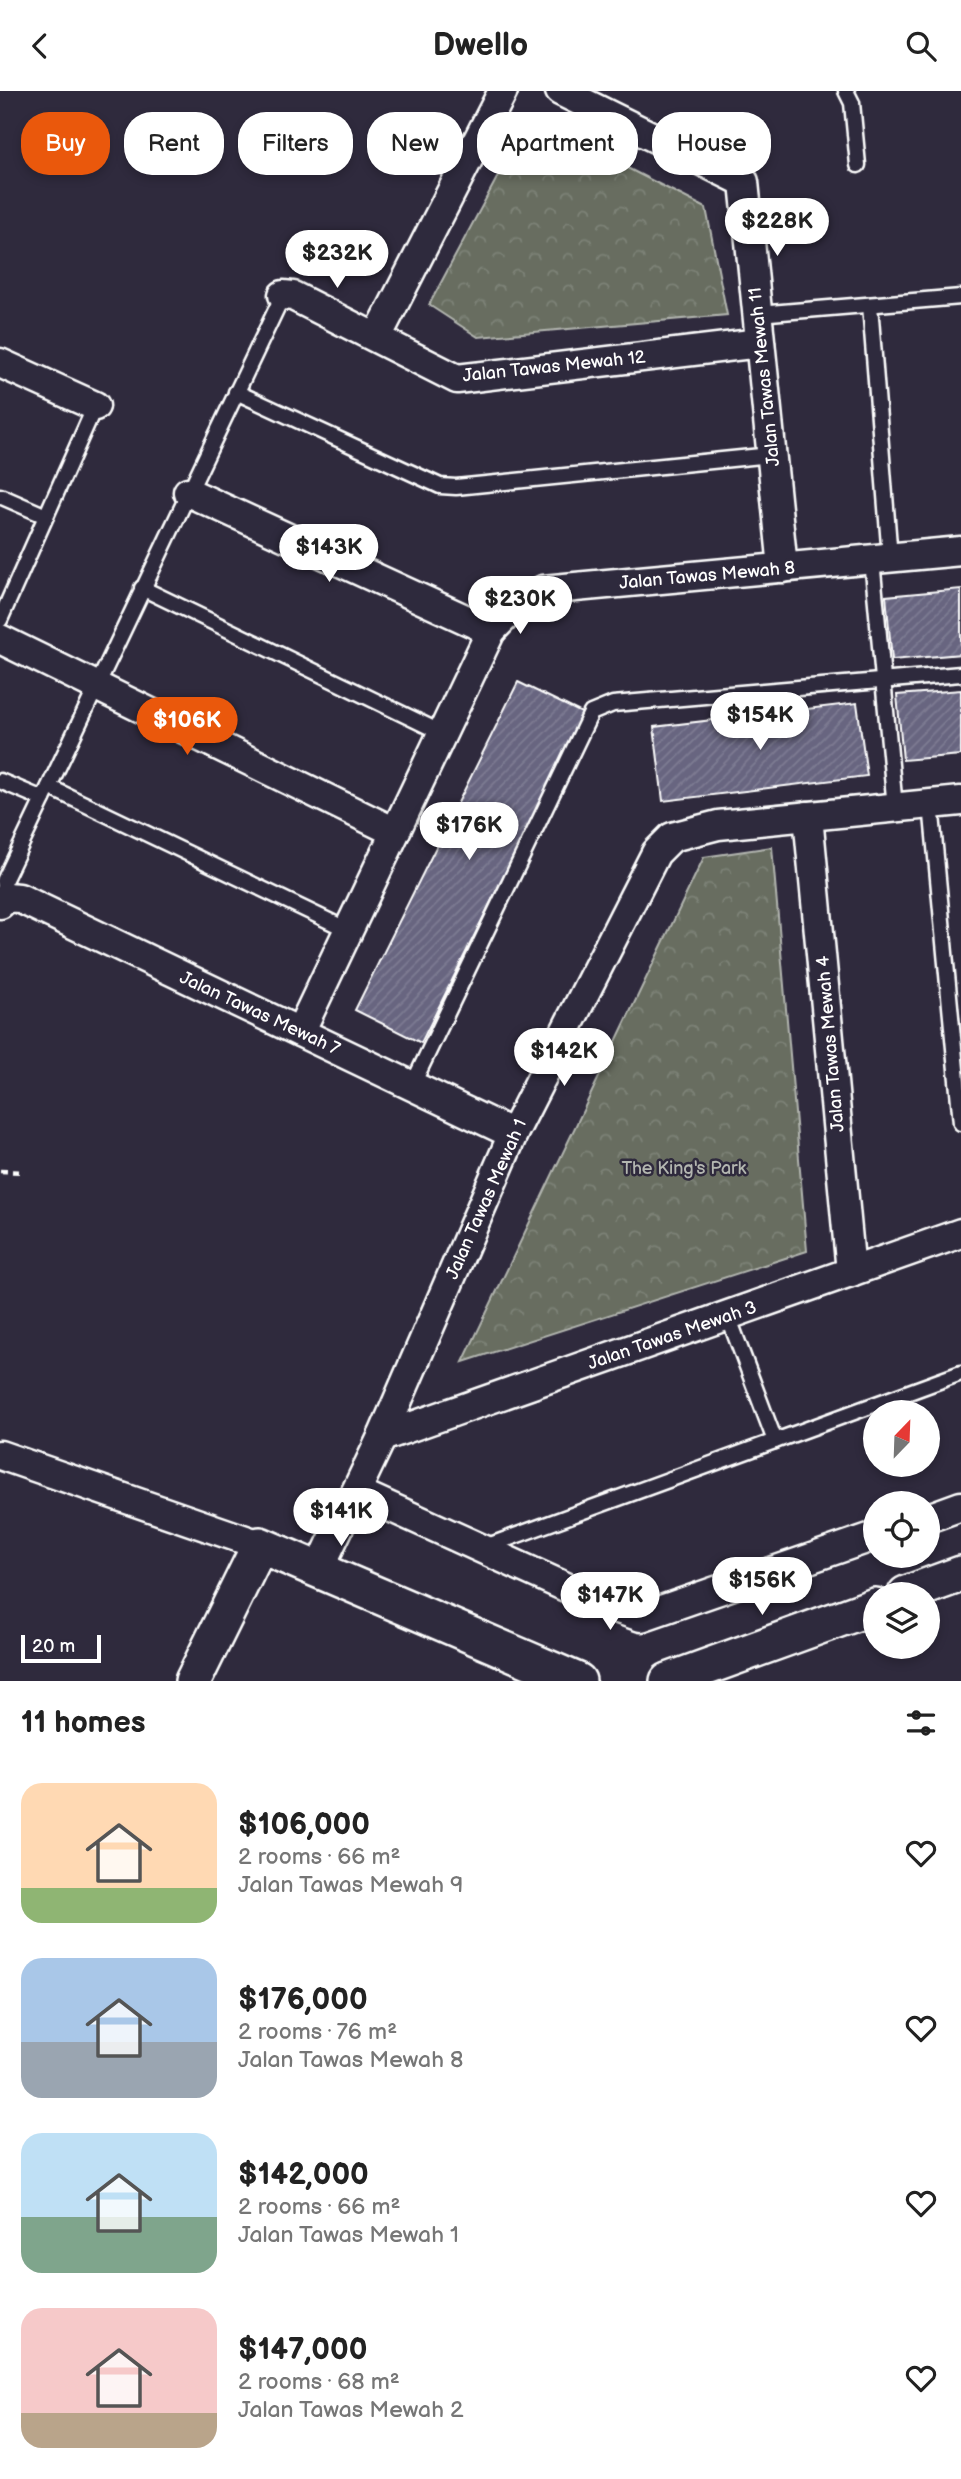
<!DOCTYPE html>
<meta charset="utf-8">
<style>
body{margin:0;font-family:"Balsamiq Sans",sans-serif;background:#f6f6f6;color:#222;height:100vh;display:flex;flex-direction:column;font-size:26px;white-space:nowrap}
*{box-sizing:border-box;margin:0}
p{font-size:23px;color:#767676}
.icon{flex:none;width:38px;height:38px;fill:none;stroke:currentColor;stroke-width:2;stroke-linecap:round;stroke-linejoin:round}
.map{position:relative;height:1590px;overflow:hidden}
.drawer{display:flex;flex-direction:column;background:#fff;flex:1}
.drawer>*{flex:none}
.guide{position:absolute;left:21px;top:21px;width:920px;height:63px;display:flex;gap:14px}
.needle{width:46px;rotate:23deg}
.fabs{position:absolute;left:863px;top:1309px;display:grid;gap:14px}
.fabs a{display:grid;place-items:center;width:77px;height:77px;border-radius:50%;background:#fff;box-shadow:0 4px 10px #0003;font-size:35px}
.scale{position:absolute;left:21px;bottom:18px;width:80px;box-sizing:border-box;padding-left:7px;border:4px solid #fff;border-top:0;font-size:19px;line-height:24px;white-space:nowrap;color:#fff;-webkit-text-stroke:5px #2f2a3d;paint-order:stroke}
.price{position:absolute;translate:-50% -60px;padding:0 16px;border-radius:24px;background:#fff;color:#222;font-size:23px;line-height:46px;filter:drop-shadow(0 2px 4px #0008)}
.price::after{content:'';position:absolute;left:50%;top:42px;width:21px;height:16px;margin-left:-10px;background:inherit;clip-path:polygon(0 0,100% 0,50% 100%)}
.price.current{background:#ea580c;color:#fff}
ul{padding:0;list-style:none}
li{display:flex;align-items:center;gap:21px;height:175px;padding:0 21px}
li span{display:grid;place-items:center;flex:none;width:196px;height:140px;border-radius:21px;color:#555}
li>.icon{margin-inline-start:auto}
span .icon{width:84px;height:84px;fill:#fffc;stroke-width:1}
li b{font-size:30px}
h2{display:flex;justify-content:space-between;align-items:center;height:84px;padding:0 21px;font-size:30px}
.tag{padding:0 24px;border-radius:28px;background:#fff;box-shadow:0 4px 10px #0003;font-size:24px;line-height:63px}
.tag.current{background:#ea580c;color:#fff}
header{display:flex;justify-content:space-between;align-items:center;height:91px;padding:0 21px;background:#fff;font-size:32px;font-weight:700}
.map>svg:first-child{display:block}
.forest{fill:url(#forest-crowns);stroke:#b3b6b0;stroke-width:2}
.building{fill:url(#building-hatch);stroke:#fff;stroke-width:2}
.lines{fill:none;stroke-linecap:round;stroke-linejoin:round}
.service-casing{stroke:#fff;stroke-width:19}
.minor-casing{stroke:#fff;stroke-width:33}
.tertiary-casing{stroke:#fff;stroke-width:40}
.path{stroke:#fff;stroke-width:4.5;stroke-dasharray:7 5;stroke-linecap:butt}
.service{stroke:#2f2a3d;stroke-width:14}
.minor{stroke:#2f2a3d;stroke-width:28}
.tertiary{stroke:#2f2a3d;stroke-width:35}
.labels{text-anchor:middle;stroke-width:5;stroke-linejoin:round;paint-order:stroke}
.street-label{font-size:18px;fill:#fff;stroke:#2f2a3d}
.park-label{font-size:18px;fill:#b3b6b0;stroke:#2f2a3d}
</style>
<header><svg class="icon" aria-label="back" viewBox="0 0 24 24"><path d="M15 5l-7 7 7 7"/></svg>Dwello<svg class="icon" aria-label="search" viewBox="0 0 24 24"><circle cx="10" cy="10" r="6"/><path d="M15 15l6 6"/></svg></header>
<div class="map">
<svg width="961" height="1590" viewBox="0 0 961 1590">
<defs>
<pattern id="forest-crowns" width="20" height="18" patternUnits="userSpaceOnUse" patternTransform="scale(1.75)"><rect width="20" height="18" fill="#676d60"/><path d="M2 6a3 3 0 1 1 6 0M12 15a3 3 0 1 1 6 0" fill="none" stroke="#7e8378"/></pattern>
<pattern id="building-hatch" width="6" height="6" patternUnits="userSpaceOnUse" patternTransform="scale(1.75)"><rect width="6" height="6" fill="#676580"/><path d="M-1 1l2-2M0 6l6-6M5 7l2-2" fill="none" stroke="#7e7c93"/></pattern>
</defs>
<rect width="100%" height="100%" fill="#2f2a3d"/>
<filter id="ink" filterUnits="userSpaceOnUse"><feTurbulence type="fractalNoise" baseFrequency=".0143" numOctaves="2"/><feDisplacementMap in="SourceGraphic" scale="14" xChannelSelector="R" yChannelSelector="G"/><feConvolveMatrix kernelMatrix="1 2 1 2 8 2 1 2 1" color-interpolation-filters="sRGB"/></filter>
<g filter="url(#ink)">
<!-- forest -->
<g class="forest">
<polygon points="529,27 706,117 727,224 478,246 429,214"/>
<polygon points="772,756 807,1160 463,1271 704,766"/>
</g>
<!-- building -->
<g class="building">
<polygon points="961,498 961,563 892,569 886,505"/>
<polygon points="518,591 584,623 421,952 355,919"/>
<polygon points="961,599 961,664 903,669 897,604"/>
<polygon points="857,612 867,685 663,710 654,636"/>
</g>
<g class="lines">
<!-- service casing -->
<g class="service-casing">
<g id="service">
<polyline points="846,0 852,12 858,74"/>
<polyline points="870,214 890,467"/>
<polyline points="758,223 961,206"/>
<polyline points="236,301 440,395 456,396 771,364"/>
<polyline points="0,405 46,425"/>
<polyline points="872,469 895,717"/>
<polyline points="142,497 442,642"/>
<polyline points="0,529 95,315"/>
<polyline points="0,690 43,708"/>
<polyline points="49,696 348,839"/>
<polyline points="931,713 961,1032"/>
<polyline points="7,806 4,790 283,204"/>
<polyline points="412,995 591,622 613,613 961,583"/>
<polyline points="728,1225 775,1350"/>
<polyline points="482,1457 961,1282"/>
</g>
</g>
<!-- minor casing -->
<g class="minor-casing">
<g id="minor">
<polyline points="560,0 744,91 783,477"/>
<polyline points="283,204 293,205 457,288 760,252"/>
<polyline points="377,246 503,0"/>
<polyline points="0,272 95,315"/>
<polyline points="188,401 491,540"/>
<polyline points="0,548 395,741"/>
<polyline points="808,725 851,1181"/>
<polyline points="0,813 7,806 19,807 513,1043"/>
<polyline points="300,941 491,540 514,516 543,499 961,460"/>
<polyline points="382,1346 961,1142"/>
<polyline points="0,1364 260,1454"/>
<polyline points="357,1401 601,1512 641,1526 875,1445"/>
<polyline points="928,1427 961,1415"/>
<polyline points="319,1478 382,1346 513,1043 656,762 672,746 718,734 961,710"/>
</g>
</g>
<!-- tertiary casing -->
<g class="tertiary-casing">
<g id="tertiary">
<polyline points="906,1503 961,1483"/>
<polyline points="193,1590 260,1454 578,1590"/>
<polyline points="668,1590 875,1515"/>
</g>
</g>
<!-- path -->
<polyline class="path" points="0,1080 24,1081"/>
<!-- service -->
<use href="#service" class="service"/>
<!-- minor -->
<use href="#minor" class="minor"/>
<!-- tertiary -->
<use href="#tertiary" class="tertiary"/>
</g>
</g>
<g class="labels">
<!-- street labels -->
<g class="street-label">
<text transform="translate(554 275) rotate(-6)" y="6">Jalan Tawas Mewah 12</text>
<text transform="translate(764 286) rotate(-96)" y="6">Jalan Tawas Mewah 11</text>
<text transform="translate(707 484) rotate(-5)" y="6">Jalan Tawas Mewah 8</text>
<text transform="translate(260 922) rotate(25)" y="6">Jalan Tawas Mewah 7</text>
<text transform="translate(830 953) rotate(-95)" y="6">Jalan Tawas Mewah 4</text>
<text transform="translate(486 1108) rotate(-66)" y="6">Jalan Tawas Mewah 1</text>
<text transform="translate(672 1244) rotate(-19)" y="6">Jalan Tawas Mewah 3</text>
</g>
<!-- park labels -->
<g class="park-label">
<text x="684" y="1083">The King's Park</text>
</g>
</g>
</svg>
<div class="fabs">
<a><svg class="needle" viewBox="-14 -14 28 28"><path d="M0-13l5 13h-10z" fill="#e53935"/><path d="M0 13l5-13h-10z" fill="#767676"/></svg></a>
<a><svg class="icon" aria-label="locate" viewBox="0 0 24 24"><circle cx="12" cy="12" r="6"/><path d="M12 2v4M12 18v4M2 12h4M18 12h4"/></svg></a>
<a><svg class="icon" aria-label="layers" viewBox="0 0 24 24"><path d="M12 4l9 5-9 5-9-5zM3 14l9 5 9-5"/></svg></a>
</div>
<div class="scale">20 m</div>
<b class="price" style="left:777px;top:167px">$228K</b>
<b class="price" style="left:337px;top:199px">$232K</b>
<b class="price" style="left:329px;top:493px">$143K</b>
<b class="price" style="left:520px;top:545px">$230K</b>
<b class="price" style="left:760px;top:661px">$154K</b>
<b class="price current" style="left:187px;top:666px">$106K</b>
<b class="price" style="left:469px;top:771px">$176K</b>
<b class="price" style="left:564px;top:997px">$142K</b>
<b class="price" style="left:341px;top:1457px">$141K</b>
<b class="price" style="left:762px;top:1526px">$156K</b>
<b class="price" style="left:610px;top:1541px">$147K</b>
<div class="guide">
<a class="tag current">Buy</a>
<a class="tag">Rent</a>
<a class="tag">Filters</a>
<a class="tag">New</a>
<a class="tag">Apartment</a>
<a class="tag">House</a>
</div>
</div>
<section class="drawer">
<h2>11 homes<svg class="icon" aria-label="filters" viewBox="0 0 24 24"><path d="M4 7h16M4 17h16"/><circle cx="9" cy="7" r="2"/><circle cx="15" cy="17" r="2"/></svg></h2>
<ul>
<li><span style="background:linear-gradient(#ffd9b3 75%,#8fb573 0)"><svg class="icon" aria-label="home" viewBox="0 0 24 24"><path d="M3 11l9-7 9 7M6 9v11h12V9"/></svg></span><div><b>$106,000</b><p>2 rooms · 66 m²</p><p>Jalan Tawas Mewah 9</p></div><svg class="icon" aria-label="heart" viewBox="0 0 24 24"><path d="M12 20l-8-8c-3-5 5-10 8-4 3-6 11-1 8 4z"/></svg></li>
<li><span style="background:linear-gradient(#a9c7e8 60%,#9aa5b1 0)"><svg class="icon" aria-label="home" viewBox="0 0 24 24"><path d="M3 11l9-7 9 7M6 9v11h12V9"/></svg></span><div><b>$176,000</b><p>2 rooms · 76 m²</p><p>Jalan Tawas Mewah 8</p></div><svg class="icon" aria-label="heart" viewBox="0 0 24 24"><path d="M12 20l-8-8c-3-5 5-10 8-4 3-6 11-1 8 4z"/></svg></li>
<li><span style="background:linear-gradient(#bfe0f5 60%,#7fa58c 0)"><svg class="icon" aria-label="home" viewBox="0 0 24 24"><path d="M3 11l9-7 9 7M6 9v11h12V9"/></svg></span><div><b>$142,000</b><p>2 rooms · 66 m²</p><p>Jalan Tawas Mewah 1</p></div><svg class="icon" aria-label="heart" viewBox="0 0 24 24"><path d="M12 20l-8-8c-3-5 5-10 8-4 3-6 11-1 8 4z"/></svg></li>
<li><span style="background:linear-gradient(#f6c9c9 75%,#b9a48a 0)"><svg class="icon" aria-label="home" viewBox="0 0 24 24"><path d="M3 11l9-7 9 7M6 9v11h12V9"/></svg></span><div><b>$147,000</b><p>2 rooms · 68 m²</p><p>Jalan Tawas Mewah 2</p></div><svg class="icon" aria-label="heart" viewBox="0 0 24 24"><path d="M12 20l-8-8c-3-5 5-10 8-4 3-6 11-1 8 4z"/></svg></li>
</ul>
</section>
